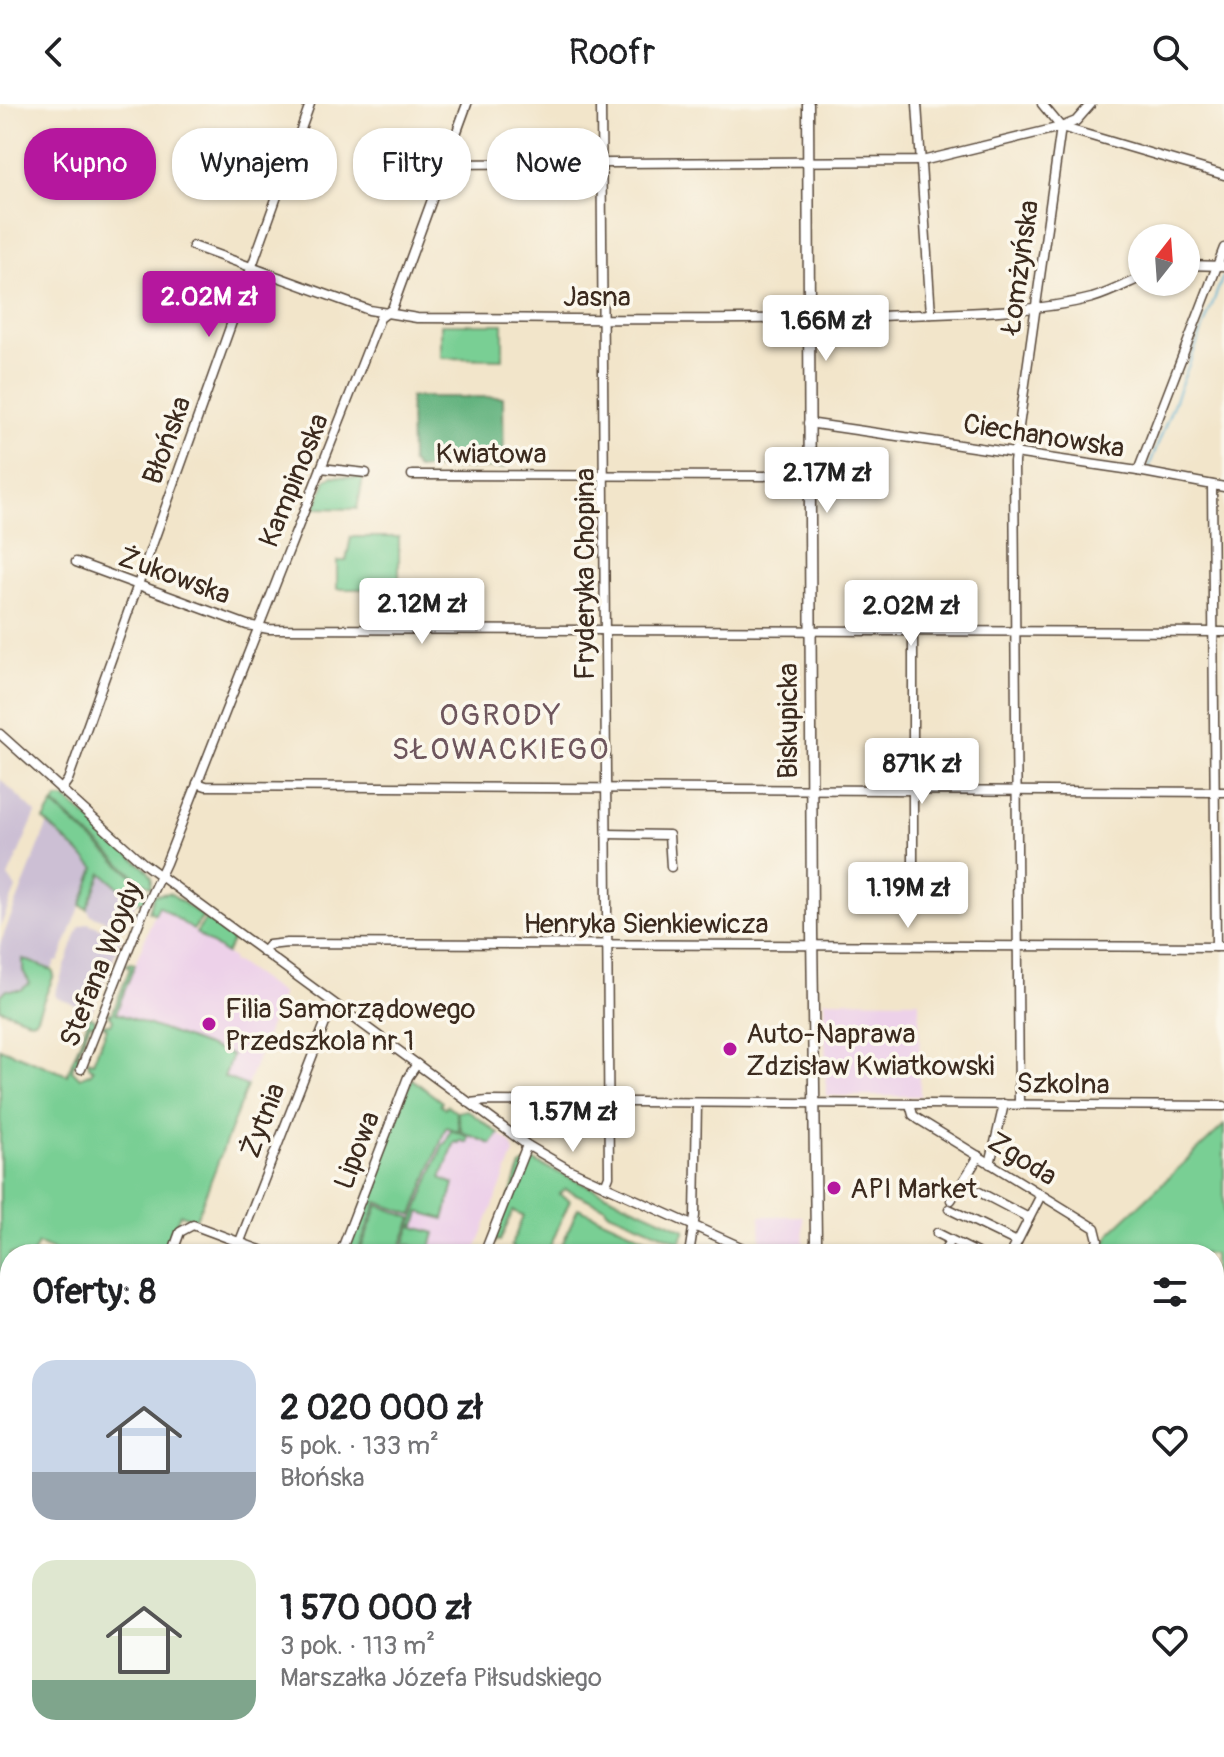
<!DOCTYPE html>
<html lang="pl">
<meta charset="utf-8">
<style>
body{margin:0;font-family:Pangolin,sans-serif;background:#f6f6f6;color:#202124;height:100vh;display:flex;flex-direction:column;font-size:30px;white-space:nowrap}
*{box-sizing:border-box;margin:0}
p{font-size:26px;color:#757577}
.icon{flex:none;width:44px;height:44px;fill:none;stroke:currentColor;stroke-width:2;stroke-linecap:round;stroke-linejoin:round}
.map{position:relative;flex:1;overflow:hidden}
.sheet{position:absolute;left:0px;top:1140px;width:1224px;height:514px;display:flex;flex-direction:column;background:#fff;border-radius:32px 32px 0 0;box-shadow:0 2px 6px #0004}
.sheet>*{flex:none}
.hud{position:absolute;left:24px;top:24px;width:800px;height:72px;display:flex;gap:16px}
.needle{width:52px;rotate:17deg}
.fabs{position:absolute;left:1128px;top:120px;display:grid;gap:16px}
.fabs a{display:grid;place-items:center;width:72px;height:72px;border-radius:50%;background:#fff;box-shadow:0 2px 6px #0004;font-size:40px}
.price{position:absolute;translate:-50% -68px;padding:0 18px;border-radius:8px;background:#fff;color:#222;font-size:26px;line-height:52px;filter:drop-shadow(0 2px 4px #0008)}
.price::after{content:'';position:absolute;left:50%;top:48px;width:24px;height:18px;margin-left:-12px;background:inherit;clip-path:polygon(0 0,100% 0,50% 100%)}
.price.on{background:#b5179e;color:#fff}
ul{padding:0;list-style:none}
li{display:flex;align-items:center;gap:24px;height:200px;padding:0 32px}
li span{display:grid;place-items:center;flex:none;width:224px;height:160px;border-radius:24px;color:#555}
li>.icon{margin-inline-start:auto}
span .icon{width:96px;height:96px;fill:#fffc;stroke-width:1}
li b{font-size:34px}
h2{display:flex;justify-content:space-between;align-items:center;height:96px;padding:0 32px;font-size:34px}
.tag{padding:0 28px;border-radius:32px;background:#fff;box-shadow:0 2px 6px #0004;font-size:28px;line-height:72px}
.tag.on{background:#b5179e;color:#fff}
header{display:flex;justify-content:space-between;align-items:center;height:104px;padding:0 32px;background:#fff;font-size:36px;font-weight:600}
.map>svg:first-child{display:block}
.built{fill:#edd1e9}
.industrial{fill:#ccbfd4}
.green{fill:#79cf94;stroke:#5a7c59;stroke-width:2}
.forest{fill:#62b27e;stroke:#4e6e4e;stroke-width:2}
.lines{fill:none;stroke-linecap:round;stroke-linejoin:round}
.stream{stroke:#56afd3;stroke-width:2}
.minor-casing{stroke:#564638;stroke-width:11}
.major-casing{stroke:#564638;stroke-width:13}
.minor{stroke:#fff;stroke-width:8}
.major{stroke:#fff;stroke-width:10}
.rail{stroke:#3b2a1e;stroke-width:2;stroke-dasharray:12 6;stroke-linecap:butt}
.poi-dot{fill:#b5179e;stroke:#fbf7ec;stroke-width:3}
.labels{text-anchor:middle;stroke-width:7;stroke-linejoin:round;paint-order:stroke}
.street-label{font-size:28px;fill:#3b2a1e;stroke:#fbf7ec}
.poi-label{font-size:28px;fill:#3b2a1e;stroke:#fbf7ec;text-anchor:start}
.neighbourhood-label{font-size:30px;letter-spacing:2px;fill:#6e565d;stroke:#fbf7ec}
</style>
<header><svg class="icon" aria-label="back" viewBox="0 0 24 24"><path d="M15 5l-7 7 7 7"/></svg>Roofr<svg class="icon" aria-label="search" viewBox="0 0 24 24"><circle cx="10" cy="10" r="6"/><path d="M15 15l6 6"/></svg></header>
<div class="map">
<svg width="1224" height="1653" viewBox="0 0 1224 1653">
<rect width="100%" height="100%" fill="#fbf7ec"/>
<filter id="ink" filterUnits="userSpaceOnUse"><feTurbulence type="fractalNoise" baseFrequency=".0125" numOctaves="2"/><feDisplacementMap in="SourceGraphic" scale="16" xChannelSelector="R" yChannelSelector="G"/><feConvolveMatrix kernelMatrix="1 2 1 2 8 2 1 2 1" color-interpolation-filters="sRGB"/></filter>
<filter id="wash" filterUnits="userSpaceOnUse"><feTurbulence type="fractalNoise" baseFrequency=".006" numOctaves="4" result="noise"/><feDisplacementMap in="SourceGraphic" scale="32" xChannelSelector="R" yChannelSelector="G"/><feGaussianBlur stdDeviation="1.8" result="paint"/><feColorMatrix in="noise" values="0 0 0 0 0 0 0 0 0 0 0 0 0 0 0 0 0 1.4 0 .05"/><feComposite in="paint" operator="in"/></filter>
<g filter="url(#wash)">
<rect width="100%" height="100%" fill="#f2e5ca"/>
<!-- built -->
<g class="built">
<polygon points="158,801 233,855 232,859 236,858 282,890 247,982 224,973 231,952 116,909"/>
<polygon points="825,896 919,897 920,992 826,992"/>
<polygon points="412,975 442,998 440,1001 444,1004 447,1001 456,1008 467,1006 511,1039 514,1049 474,1150 345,1150"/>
<polygon points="760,1112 803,1112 804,1150 774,1150 761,1143"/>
</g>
<!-- industrial -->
<g class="industrial">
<polygon points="0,675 36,709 8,773 16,784 0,823"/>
<polygon points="48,719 95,764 59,857 55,858 52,865 54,871 36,915 31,917 0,905 0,840"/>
<polygon points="102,769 137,796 125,824 91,811 87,805"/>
<polygon points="88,819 122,833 92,907 57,894 55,890 79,823"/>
<polygon points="0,1173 10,1177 10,1231 0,1227"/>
<polygon points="1224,1584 1224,1630 1214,1632 1214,1586"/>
<polygon points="227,1644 264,1644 272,1653 216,1653"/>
<polygon points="620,1644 621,1648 644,1644 817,1644 751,1653 577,1653"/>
</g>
<!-- green -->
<g class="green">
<polygon points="441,220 503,220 503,255 441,254"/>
<polygon points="333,372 363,374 357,405 315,404 326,376"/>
<polygon points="351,433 399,433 399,485 337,485 337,457 346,457"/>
<polygon points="57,695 66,695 148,767 152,774 151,783 138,775 54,700"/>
<polygon points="53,701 137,776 138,782 149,788 144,797 136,798 102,769 87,805 81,801 95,764 44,716"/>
<polygon points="170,789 203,813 193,826 159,802 155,810 149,807 154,791"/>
<polygon points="206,815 233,835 226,850 196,829"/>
<polygon points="23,855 52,866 54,871 36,915 31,917 0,905 0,892 6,886 21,886 30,879 23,867"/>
<polygon points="130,859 135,860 116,909 232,951 224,973 247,982 196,1115 180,1110 165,1150 64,1150 38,1140 33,1150 10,1150 10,1177 0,1172 0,944 67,971 90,912 95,916 95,921 90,919 77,951 82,953 74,960 72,966 80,974 91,969 93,966 89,962 88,956 93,958 107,924 102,920 111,920 113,915 107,908 112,910 130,864 126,861"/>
<polygon points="412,975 442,998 440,1001 445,1004 447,1001 456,1008 460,1028 446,1023 413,1111 377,1098 357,1150 345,1150"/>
<polygon points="467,1006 499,1030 491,1040 462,1028 457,1008"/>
<polygon points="1224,1021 1224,1252 1214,1262 1214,1150 1099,1150 1112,1127"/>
<polygon points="451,1026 469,1033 467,1039 460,1036 459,1039 455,1038 441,1074 454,1080 444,1115 420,1108 416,1121 412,1120 443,1040 445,1040"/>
<polygon points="531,1056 685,1126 680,1138 607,1107 605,1103 565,1085 559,1090 570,1096 547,1150 526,1150 511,1143 523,1111 513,1107 500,1137 497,1136 494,1140 496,1135 494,1134 521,1062"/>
<polygon points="378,1101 412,1114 398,1150 359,1150"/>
<polygon points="578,1104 656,1139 651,1150 613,1150 600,1144 597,1150 558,1150"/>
<polygon points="411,1122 435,1129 429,1150 416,1150 418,1144 408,1140 404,1150 401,1150"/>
<polygon points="1221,1625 1222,1630 1213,1653 1183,1647 1154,1653 1152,1644 1214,1644 1214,1626"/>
<polygon points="389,1644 477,1644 479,1653 386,1653"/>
<polygon points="840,1644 963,1644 965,1653 844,1653"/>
</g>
<!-- forest -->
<g class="forest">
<polygon points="410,293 503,293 504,364 417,365 411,358"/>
<polygon points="323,1644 389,1644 386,1653 329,1653"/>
<polygon points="995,1644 1097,1644 1099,1653 997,1653"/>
</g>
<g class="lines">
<!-- stream -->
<polyline class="stream" points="1149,363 1224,170"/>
</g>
</g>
<g filter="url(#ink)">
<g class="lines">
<!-- minor casing -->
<g class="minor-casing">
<g id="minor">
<polyline points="601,0 609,1072 605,1082"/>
<polyline points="917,0 931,210"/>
<polyline points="1042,0 1061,23 1224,71"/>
<polyline points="443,60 922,57 1061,23 1076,17 1091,0"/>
<path d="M193,142L369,206L417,214C571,214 725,218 879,212C944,209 1029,210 1092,194C1109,189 1126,180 1142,173"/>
<polyline points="1186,161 1224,162"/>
<polyline points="808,319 1138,367 1224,383"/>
<polyline points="321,364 366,369"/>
<polyline points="1138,367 1224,144"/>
<polyline points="412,371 810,372"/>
<polyline points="1212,381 1216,843"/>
<polyline points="76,458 247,521 269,525 1224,528"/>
<polyline points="0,630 143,759 527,1041 568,1065 756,1150"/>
<polyline points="197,679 206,682 1224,688"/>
<polyline points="61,686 68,676 310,0"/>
<polyline points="607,730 669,731 671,763"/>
<polyline points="913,763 913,528"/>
<polyline points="263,848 269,841 287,839 1224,843"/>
<polyline points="81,965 144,806 166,759 380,214 392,205 467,0"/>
<polyline points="470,999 487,997 1224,1002"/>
<polyline points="910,1000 913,1011 918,1015 1095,1124 1098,1136 1092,1150"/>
<polyline points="1019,1000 1014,358 1061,23"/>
<polyline points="979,1052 962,1079 1029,1114"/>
<polyline points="990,1060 1004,1000"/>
<polyline points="951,1096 962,1079"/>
<polyline points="949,1105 1017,1138"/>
<polyline points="937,1129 979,1150"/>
<polyline points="172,1150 180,1128 193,1121 271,1150"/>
<polyline points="235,1150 333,899"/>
<polyline points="340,1150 408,973 417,960"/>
<polyline points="484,1150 527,1041"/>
<polyline points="689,1150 695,1112 697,999"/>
<polyline points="943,1150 950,1136"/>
<polyline points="1011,1150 1041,1091"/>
<polyline points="0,1280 10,1282"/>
<polyline points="1214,1305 1224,1297"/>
<polyline points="0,1385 10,1390"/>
<polyline points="1214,1453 1224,1452"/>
<polyline points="0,1522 10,1497"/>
<polyline points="1214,1577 1224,1575"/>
<polyline points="988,1644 990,1653"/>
<polyline points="1139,1644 1141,1653"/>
<polyline points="81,1653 84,1644"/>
<polyline points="199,1653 210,1644"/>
</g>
</g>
<!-- major casing -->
<g class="major-casing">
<g id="major">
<polyline points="808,0 812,827 816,1137 813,1150"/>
<polyline points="968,1644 969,1653"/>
</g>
</g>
<!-- minor -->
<use href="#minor" class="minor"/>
<!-- major -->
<use href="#major" class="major"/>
<!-- rail -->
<g class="rail">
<polyline points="1214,1545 1224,1543"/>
<polyline points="1214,1562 1224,1560"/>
<polyline points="641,1653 674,1646"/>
<polyline points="665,1653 705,1645"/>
<polyline points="695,1653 739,1644"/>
<polyline points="727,1653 781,1644"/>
</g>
</g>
</g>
<!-- markers -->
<g class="poi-dot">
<circle cx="209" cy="920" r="8"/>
<circle cx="730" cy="945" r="8"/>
<circle cx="834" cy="1084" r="8"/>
</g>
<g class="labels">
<!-- street labels -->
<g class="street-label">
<text transform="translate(1019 163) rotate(-82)" y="10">Łomżyńska</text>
<text x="597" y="202">Jasna</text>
<text transform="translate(1044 331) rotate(9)" y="10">Ciechanowska</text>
<text transform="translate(166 336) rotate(-70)" y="10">Błońska</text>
<text x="491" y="359">Kwiatowa</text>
<text transform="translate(293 376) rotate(-68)" y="10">Kampinoska</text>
<text transform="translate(584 470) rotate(-90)" y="10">Fryderyka Chopina</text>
<text transform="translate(175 471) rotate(20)" y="10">Żukowska</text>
<text transform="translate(787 617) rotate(-90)" y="10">Biskupicka</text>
<text x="646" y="829">Henryka Sienkiewicza</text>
<text transform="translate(100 860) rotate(-68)" y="10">Stefana Woydy</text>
<text transform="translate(1063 979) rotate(1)" y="10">Szkolna</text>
<text transform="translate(262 1016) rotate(-69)" y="10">Żytnia</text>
<text transform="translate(356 1046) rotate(-69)" y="10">Lipowa</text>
<text transform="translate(1023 1054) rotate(32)" y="10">Zgoda</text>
</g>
<!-- poi labels -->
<g class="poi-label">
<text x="225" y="914">Filia Samorządowego<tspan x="225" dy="32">Przedszkola nr 1</tspan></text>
<text x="746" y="939">Auto-Naprawa<tspan x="746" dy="32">Zdzisław Kwiatkowski</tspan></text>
<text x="850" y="1094">API Market</text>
</g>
<!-- neighbourhood labels -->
<g class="neighbourhood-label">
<text x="501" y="621">OGRODY<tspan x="501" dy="34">SŁOWACKIEGO</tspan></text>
</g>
</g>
</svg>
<div class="fabs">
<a><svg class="needle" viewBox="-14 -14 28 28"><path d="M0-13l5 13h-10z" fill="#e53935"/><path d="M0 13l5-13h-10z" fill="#757577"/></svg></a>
</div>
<b class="price on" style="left:209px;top:235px">2.02M zł</b>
<b class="price" style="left:826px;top:259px">1.66M zł</b>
<b class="price" style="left:827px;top:411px">2.17M zł</b>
<b class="price" style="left:422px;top:542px">2.12M zł</b>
<b class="price" style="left:911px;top:544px">2.02M zł</b>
<b class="price" style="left:922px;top:702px">871K zł</b>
<b class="price" style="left:908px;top:826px">1.19M zł</b>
<b class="price" style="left:573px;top:1050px">1.57M zł</b>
<div class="hud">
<a class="tag on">Kupno</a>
<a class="tag">Wynajem</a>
<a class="tag">Filtry</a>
<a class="tag">Nowe</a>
</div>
<section class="sheet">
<h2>Oferty: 8<svg class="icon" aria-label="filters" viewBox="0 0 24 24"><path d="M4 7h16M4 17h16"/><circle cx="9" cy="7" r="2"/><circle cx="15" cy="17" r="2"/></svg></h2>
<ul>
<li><span style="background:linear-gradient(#c9d6e8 70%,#9aa5b1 0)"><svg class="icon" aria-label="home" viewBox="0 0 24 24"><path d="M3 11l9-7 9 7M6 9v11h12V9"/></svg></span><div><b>2 020 000 zł</b><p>5 pok. · 133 m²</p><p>Błońska</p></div><svg class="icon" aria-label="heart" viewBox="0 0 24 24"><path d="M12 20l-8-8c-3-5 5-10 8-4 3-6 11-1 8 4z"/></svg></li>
<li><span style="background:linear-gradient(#dfe7d0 75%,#7fa58c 0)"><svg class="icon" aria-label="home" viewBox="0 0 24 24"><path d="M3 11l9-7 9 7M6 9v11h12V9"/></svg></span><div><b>1 570 000 zł</b><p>3 pok. · 113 m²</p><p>Marszałka Józefa Piłsudskiego</p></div><svg class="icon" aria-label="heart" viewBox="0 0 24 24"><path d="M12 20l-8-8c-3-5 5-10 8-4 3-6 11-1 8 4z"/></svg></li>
</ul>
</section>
</div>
